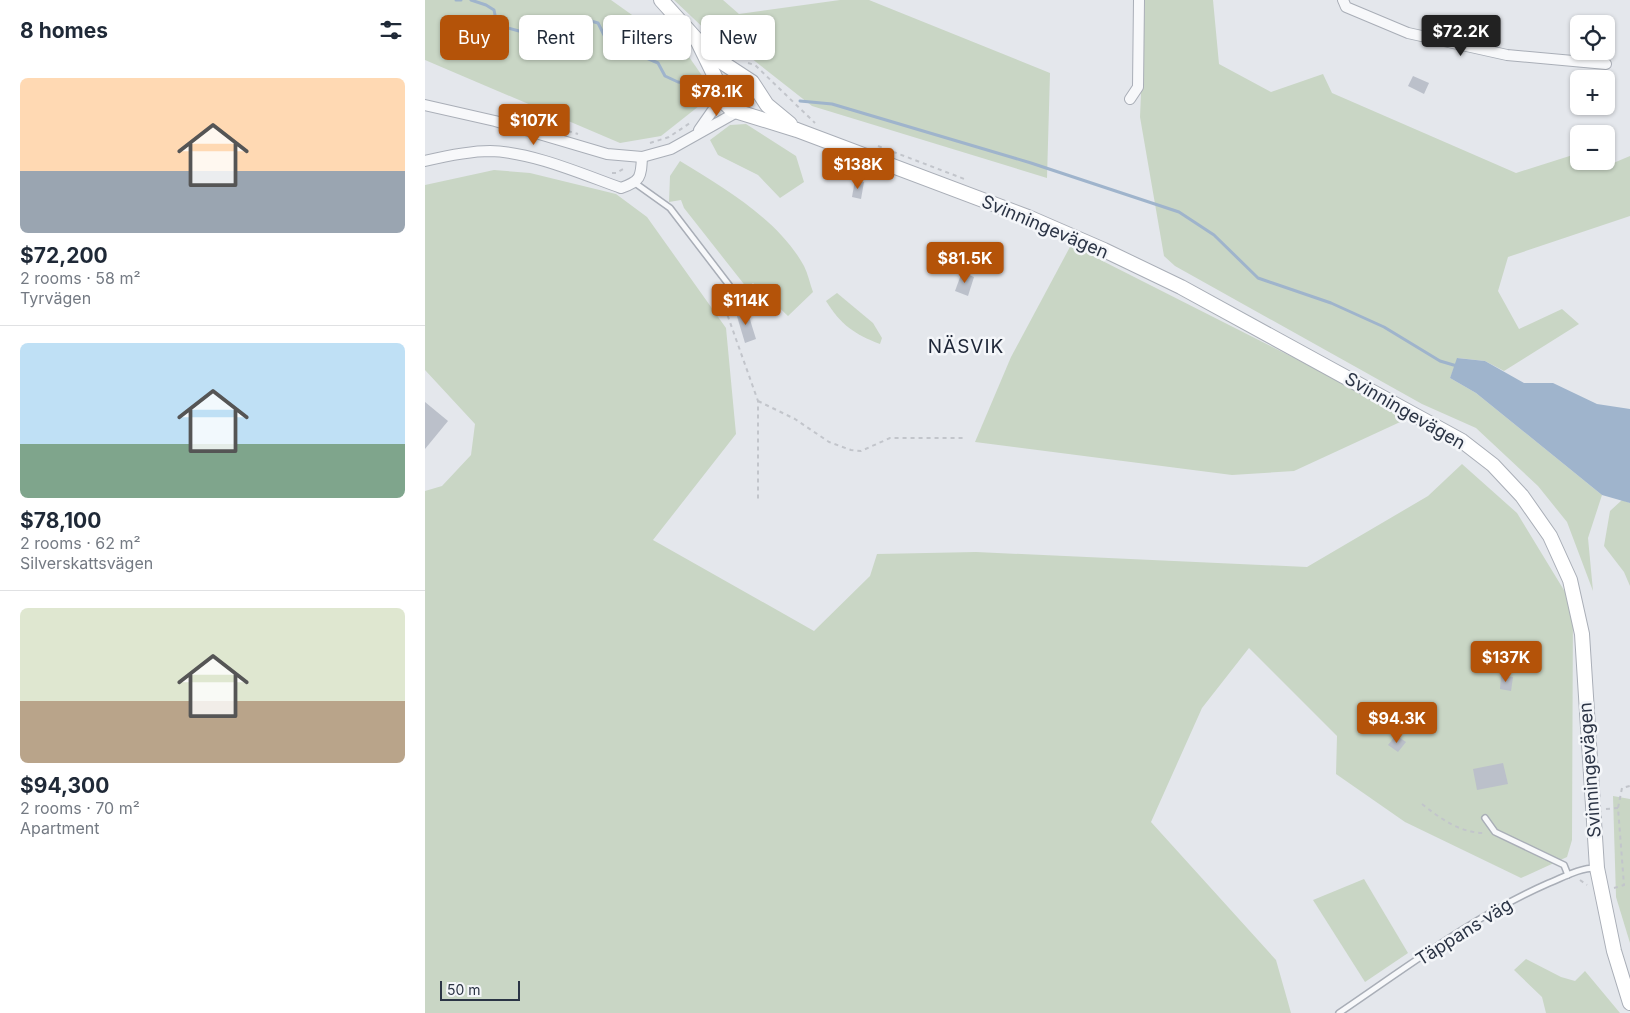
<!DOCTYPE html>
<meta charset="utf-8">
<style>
body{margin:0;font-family:Inter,sans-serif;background:#f6f6f7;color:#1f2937;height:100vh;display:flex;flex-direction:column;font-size:19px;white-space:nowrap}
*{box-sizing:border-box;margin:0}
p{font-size:16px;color:#747a83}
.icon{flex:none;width:28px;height:28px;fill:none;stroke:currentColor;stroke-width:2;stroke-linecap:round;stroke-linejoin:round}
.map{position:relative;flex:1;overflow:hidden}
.panel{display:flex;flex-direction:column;background:#fff;width:425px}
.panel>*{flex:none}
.top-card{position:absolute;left:15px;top:15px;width:475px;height:45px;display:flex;gap:10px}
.controls{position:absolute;left:1145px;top:15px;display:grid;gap:10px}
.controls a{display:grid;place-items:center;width:45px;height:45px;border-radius:8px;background:#fff;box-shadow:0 1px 4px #0004;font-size:25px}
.scale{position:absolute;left:15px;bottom:12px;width:80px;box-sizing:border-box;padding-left:5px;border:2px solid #2b3445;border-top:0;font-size:14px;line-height:18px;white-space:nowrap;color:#2b3445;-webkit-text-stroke:4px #f4f6f9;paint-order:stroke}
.price{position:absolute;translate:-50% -42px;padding:0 11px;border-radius:5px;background:#b45309;color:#fff;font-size:16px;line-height:32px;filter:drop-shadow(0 1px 2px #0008)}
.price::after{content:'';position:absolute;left:50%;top:30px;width:15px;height:11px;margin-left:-8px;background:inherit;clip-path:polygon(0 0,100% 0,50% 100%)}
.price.selected{background:#222;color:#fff}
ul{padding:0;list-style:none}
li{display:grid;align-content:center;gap:10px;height:265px;padding:0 20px}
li+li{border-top:1px solid #e0e1e3}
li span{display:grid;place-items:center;height:155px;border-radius:8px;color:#555}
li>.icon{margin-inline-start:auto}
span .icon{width:90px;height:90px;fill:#fffc;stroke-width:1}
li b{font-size:21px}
h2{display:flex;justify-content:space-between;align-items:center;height:60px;padding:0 20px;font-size:21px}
.pill{padding:0 18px;border-radius:8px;background:#fff;box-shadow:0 1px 4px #0004;font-size:18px;line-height:45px}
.pill.selected{background:#b45309;color:#fff}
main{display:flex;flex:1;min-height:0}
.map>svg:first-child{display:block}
.green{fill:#c9d6c5}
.water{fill:#9fb4cc}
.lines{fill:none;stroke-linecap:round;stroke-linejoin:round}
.stream{stroke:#9fb4cc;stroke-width:3}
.building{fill:#bbc0ca}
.lane-casing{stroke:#a9aeb7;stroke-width:8}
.street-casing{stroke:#a9aeb7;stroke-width:12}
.secondary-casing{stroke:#a9aeb7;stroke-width:16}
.path{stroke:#c2c5cb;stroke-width:2;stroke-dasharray:4 4;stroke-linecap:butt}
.lane{stroke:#f7f8fa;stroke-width:5}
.street{stroke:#f7f8fa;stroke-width:10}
.secondary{stroke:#fff;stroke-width:14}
.labels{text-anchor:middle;stroke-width:5;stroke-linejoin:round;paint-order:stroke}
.street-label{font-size:18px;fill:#2b3445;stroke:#f4f6f9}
.neighbourhood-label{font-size:19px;letter-spacing:1px;fill:#1d2536;stroke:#f4f6f9}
</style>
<main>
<section class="panel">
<h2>8 homes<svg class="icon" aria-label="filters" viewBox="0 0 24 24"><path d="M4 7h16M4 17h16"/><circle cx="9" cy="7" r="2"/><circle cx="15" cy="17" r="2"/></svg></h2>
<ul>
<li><span style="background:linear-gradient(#ffd9b3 60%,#9aa5b1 0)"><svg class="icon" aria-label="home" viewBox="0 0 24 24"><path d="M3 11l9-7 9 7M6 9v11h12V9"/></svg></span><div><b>$72,200</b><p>2 rooms · 58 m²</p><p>Tyrvägen</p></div></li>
<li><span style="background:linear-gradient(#bfe0f5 65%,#7fa58c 0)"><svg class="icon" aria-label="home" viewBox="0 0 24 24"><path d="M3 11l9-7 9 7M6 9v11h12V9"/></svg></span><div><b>$78,100</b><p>2 rooms · 62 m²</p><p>Silverskattsvägen</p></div></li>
<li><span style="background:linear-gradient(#dfe7d0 60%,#b9a48a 0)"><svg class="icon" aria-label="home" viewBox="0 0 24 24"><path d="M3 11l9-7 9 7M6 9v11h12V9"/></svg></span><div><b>$94,300</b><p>2 rooms · 70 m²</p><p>Apartment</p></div></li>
</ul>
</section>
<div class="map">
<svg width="1205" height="1013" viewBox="0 0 1205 1013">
<rect width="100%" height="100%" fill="#e4e7ec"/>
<!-- green -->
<g class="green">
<polygon points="0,0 186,0 262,54 278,77 274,106 236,136 195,143 0,60"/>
<polygon points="249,0 298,0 314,14 415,0 444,0 625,73 622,178 387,106 326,58 305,53"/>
<polygon points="720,0 788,0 794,64 846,92 898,74 907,93 1091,173 1154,153 1154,161 1170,161 1174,169 1205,156 1205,216 1083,257 1073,291 1094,329 1137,309 1154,324 1079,371 1060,361 1033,358 1025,378 1051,393 1177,495 1163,538 1168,591 1142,522 1113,486 1051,428 997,404 750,266 739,256 715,117"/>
<polygon points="321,124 371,156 379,182 355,198 333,175 293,155 285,140 305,125"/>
<path d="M255,161C299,188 354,220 379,266C383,274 385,284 388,292L363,316L328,283L322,288L259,208L256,200L244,202L245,176Z"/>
<polygon points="69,170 105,173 191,194 222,217 301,328 311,434 228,540 389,631 445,576 452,554 551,552 882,567 1003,496 1037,464 1092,513 1148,605 1147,840 1142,857 1096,878 980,822 911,774 912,736 824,648 777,708 726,822 851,960 866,1013 0,1013 0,491 17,486 46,455 50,424 0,370 0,185"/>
<polygon points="646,245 986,417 869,471 807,475 550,442 586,357"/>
<path d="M412,293L448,323L457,338L455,344C429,334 416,325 401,301Z"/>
<polygon points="1197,500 1205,503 1205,586 1199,572 1179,546 1185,511"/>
<polygon points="1188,796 1205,799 1205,943 1191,897"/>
<polygon points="939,879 983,953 940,982 888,900"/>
<polygon points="1101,959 1136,977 1150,981 1160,971 1195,1013 1121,1013 1117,997 1089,970"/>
</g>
<!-- water -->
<polygon class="water" points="1032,358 1060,361 1099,383 1128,383 1172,404 1205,409 1205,503 1177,495 1051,393 1025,378"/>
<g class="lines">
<!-- stream -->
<g class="stream">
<polyline points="31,0 36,0"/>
<polyline points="46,0 61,5 69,10 72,25 94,31 117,20 135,27 159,19 173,23 182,41 233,63 240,76 253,82 268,84"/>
<polyline points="375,101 407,104 606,163 754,212 789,235 833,278 906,303 959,327 1015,361 1032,366"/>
</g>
</g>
<!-- building -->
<g class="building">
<polygon points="988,76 1004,83 999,94 983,86"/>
<polygon points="430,180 439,182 436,199 427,197"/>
<polygon points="537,272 549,277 543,296 530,291"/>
<polygon points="322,310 331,339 320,343 311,313"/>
<polygon points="0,402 23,421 0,449"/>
<polygon points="1076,676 1088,677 1086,691 1075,689"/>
<polygon points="971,735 981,742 973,752 963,745"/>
<polygon points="1078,763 1083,784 1052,790 1048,769"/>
</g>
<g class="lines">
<!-- lane casing -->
<g class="lane-casing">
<g id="lane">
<polyline points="210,183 245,208 304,285"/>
<polyline points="1060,818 1070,832 1139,865 1143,875"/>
<path d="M914,1013C982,967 1049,916 1124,883C1139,877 1154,868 1171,868"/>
</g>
</g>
<!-- street casing -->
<g class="street-casing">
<g id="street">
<polyline points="918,0 921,7 983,33 1082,55 1181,64"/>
<polyline points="705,99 713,87 714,0"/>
<polyline points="0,105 70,121 182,154 217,157 246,149 312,112"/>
<polyline points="274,130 297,97"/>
<path d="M0,161C21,156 43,151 65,151C107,152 157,174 196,188C216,181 216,177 217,157"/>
</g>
</g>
<!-- secondary casing -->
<g class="secondary-casing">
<g id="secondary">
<polyline points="236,0 272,40 298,63 327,82 342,105 365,124"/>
<polyline points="272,40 297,91 299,102 307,110 372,130 603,217 679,250 756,287 1037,441 1068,465 1097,496 1125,536 1145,580 1157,634 1172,868 1189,951 1205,1003"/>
</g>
</g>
<!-- path -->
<g class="path">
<polyline points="323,63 330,65 390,123"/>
<polyline points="279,103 283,91"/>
<polyline points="97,117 153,134"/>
<polyline points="225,143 244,137 265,123"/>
<polyline points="453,146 542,180"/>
<polyline points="187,173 191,173 198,169 198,166"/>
<polyline points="303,292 301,311 333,401 333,500"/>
<polyline points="333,401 370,419 404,442 426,450 436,451 465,438 539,438"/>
<path d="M997,804C1016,819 1035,833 1060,833"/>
<polyline points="1181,809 1193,808"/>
<polyline points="1155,880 1162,885"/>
<polyline points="1189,888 1199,885 1193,808 1197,788 1205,786"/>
</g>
<!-- lane -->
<use href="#lane" class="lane"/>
<!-- street -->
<use href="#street" class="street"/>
<!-- secondary -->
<use href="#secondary" class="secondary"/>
</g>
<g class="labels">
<!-- street labels -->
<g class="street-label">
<text transform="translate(620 227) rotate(23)" y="6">Svinningevägen</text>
<text transform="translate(980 411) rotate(30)" y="6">Svinningevägen</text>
<text transform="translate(1165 770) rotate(-94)" y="6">Svinningevägen</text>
<text transform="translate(1039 932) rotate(-32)" y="6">Täppans väg</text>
</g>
<!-- neighbourhood labels -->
<g class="neighbourhood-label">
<text x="541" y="353">NÄSVIK</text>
</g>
</g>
</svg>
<div class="controls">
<a><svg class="icon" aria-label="locate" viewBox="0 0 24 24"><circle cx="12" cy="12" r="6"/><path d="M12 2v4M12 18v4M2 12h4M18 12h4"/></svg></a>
<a>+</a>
<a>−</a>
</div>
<div class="scale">50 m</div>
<b class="price selected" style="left:1036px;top:57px">$72.2K</b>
<b class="price" style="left:292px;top:117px">$78.1K</b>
<b class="price" style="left:109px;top:146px">$107K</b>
<b class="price" style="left:433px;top:190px">$138K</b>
<b class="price" style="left:540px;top:284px">$81.5K</b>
<b class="price" style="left:321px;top:326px">$114K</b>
<b class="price" style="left:1081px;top:683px">$137K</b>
<b class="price" style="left:972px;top:744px">$94.3K</b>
<div class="top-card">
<a class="pill selected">Buy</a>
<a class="pill">Rent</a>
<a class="pill">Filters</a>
<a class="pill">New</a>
</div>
</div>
</main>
